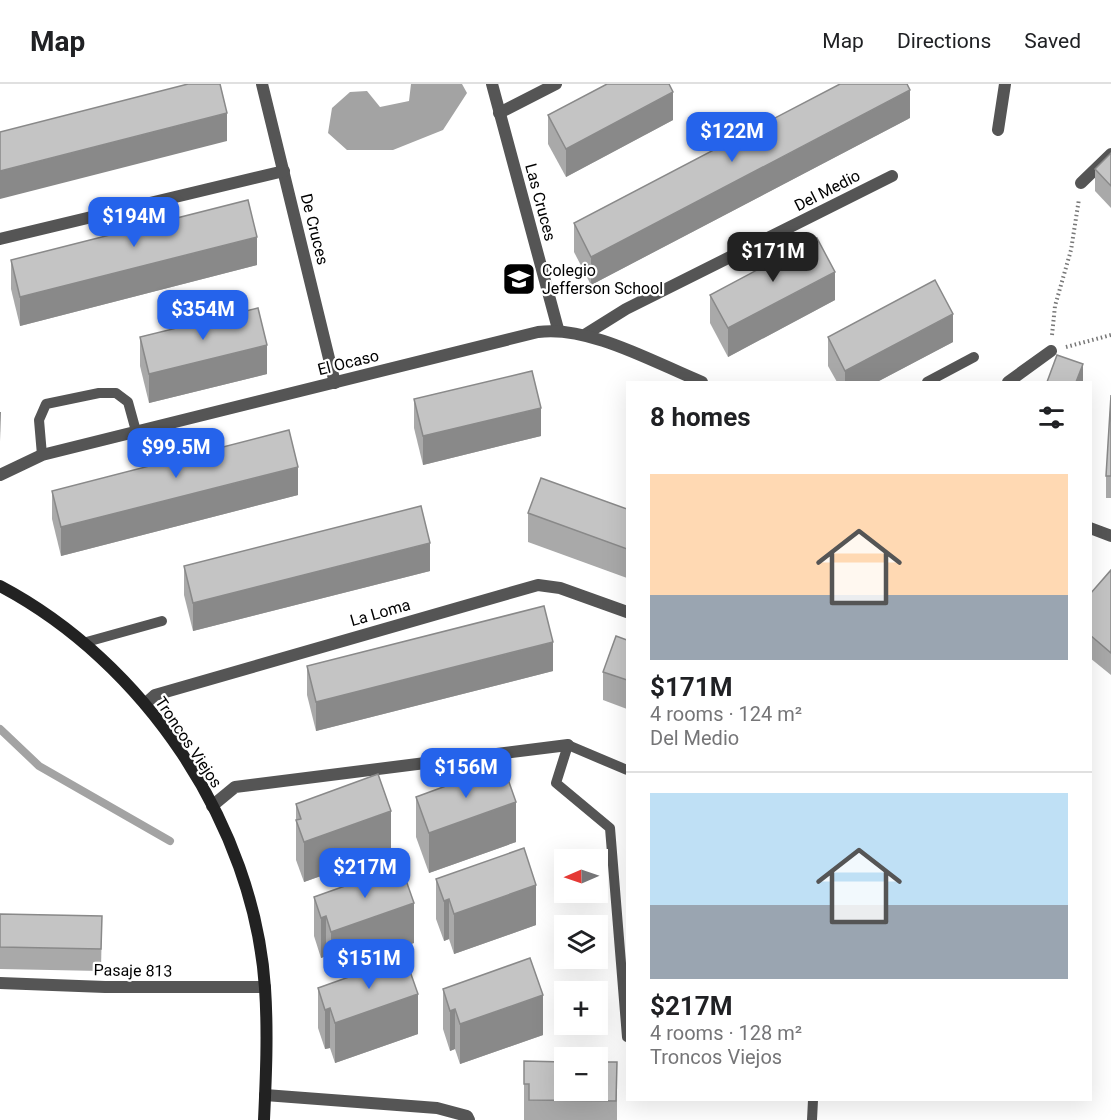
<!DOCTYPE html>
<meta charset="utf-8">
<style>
body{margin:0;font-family:Roboto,sans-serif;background:#f6f6f6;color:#202124;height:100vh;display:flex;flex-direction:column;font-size:22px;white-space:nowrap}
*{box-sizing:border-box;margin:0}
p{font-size:20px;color:#757577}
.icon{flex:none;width:33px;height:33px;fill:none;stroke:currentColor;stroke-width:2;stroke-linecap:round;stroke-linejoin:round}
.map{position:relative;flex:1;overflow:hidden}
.panel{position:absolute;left:626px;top:297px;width:466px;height:720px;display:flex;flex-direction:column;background:#fff;border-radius:0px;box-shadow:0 6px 24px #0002}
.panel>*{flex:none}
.needle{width:39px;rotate:268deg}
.fabs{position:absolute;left:554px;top:765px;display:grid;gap:12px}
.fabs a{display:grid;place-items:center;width:54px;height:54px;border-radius:0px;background:#fff;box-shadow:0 6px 24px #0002;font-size:30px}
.price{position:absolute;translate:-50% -51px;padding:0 14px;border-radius:12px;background:#2563eb;color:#fff;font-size:20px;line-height:39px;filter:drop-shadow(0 2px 3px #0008)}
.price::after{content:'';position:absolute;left:50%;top:36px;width:18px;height:14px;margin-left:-9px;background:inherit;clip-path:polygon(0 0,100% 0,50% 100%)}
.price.active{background:#222;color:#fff}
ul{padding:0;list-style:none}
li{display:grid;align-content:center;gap:12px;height:318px;padding:0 24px}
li+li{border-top:2px solid #e0e0e0}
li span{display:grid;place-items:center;height:186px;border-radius:0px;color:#555}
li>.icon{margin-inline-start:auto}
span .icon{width:108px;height:108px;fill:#fffc;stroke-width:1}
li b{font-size:26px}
h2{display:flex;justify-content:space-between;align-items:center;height:72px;padding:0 24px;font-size:26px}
header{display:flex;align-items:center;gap:36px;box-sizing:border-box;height:84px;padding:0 30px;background:#fff;border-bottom:2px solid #e0e0e0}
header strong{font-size:28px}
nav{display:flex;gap:33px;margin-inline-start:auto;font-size:21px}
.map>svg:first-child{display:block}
.water{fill:#a3a3a3}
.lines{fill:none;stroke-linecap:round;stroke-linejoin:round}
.stream{stroke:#a3a3a3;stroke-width:8}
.path{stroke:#777;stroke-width:4;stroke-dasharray:1.5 3;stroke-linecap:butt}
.lane{stroke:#555;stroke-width:10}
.street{stroke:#555;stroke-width:12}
.secondary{stroke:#222;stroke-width:12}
.wall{fill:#a9a9a9}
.shaded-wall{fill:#898989}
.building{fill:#c4c4c4;stroke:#898989;stroke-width:1.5}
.labels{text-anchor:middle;stroke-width:4.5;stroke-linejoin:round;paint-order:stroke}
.street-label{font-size:16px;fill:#000;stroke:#fff}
.poi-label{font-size:16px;fill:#000;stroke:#fff;text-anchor:start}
</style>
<header>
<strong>Map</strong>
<nav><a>Map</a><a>Directions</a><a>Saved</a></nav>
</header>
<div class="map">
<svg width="1111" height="1036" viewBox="0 0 1111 1036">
<rect width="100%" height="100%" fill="#fff"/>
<!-- water -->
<polygon class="water" points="411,0 462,0 467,9 443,46 393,66 347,66 328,49 332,24 350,8 367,7 380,23 409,17"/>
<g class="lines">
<!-- stream -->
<polyline class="stream" points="0,645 39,682 170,757"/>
<!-- path -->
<g class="path">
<polyline points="1052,251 1055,222 1071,166 1079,115"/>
<polyline points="1066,263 1111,251"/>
</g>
<!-- lane -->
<g class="lane">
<polyline points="927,298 974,273"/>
<polyline points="42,371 39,336 46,320 99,309 116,309 128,318 136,347"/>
<polyline points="83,559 162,537"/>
<polyline points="627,686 568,661 556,699 610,744 627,953"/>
<polyline points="812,1036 813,1016"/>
</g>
<!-- street -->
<g class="street">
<polyline points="262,0 335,299"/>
<polyline points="492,0 558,245"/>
<polyline points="499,29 556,0"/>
<polyline points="998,46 1005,0"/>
<polyline points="1081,99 1111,70"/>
<polyline points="0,155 284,87"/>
<polyline points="586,250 626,225 892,92"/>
<polyline points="1008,298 1051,267"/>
<path d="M0,391L42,371L538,248C589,241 655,279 702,298"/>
<polyline points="1090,444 1111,452"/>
<polyline points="145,620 155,611 538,501 560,504 627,528"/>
<polyline points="212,722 235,703 568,661"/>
<polyline points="0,899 105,903 265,903"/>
<polyline points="265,1011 437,1024 467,1032 469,1036"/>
</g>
<!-- secondary -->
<path class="secondary" d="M0,502C144,578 254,740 265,904C268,948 266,993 264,1036"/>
</g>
<!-- wall -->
<g class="wall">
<polygon points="548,31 673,36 566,93 548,60"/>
<polygon points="910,34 591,201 574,168 574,139"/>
<polygon points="1111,69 1111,124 1095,107 1095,85"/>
<polygon points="11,176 257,181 20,242 11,205"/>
<polygon points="710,211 835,216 728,273 710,239"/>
<polygon points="140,253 267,290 149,319 140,282"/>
<polygon points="828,253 953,258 877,298 837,298 828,282"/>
<polygon points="1111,311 1111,414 1106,414 1106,392"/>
<polygon points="414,315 541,352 423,381 414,344"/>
<polygon points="52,407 298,411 61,472 52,435"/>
<polygon points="627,425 627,494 528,458 528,429"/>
<polygon points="184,482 430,487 193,547 184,511"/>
<polygon points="1111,486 1111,591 1090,574 1090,510"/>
<polygon points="627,556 627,625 603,616 603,588"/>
<polygon points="307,582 553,587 316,647 307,611"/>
<polygon points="416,713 516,758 429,789 416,753"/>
<polygon points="296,720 391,767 304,798 296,776"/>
<polygon points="436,795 536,841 454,870 449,855 444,857 436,835"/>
<polygon points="314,813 414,859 331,888 326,872 321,874 314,852"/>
<polygon points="0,830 102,832 101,887 0,885"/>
<polygon points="318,904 418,950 335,979 330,964 325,965 318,944"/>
<polygon points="443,905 543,951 460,980 455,965 450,967 443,945"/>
<polygon points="524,977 617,978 617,1036 524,1036"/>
</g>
<!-- shaded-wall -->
<g class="shaded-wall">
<polygon points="910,6 910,34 591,201 591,173"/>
<polygon points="673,8 673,36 566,93 566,65"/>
<polygon points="227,29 227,57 0,115 0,87"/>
<polygon points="257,153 257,181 20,242 20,213"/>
<polygon points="835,188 835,216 728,273 728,244"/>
<polygon points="953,230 953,258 877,298 845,298 845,287"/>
<polygon points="267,261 267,290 149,319 149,290"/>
<polygon points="1083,280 1083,298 1076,298"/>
<polygon points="541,324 541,352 423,381 423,352"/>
<polygon points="0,328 1,328 0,357"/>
<polygon points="298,383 298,411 61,472 61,443"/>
<polygon points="430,459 430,487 193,547 193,519"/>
<polygon points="553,558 553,587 316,647 316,618"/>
<polygon points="516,718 516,758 429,789 429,749"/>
<polygon points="391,727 391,767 304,798 304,758"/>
<polygon points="536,801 536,841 454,870 454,830"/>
<polygon points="449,815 449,855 444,857 444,817"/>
<polygon points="414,819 414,859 331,888 331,848"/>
<polygon points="326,832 326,872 321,874 321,834"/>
<polygon points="418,910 418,950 335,979 335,939"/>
<polygon points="543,911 543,951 460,980 460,940"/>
<polygon points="330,924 330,964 325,965 325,926"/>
<polygon points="455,925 455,965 450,967 450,927"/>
</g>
<!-- building -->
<g class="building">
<polygon points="188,0 220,0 227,29 0,87 0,48"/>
<polygon points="607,0 669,0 673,8 566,65 548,31"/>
<polygon points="840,0 907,0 910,6 591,173 574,139"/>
<polygon points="1111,69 1111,102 1095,85"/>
<polygon points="248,116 257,153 20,213 11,176"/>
<polygon points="817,154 835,188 728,244 710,211"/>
<polygon points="935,196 953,230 845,287 828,253"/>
<polygon points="258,224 267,261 149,290 140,253"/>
<polygon points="1057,271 1083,280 1076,298 1047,298"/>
<polygon points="532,287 541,324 423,352 414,315"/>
<polygon points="1111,311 1111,392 1106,392"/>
<polygon points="289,346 298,383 61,443 52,407"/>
<polygon points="541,394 627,425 627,465 528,429"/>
<polygon points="421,422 430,459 193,519 184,482"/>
<polygon points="1111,486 1111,569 1090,551 1090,510"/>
<polygon points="544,522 553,558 316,618 307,582"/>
<polygon points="616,552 627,556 627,596 603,588"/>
<polygon points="503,681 516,718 429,749 416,713"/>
<polygon points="378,690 391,727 304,758 296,736 301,735 296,720"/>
<polygon points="524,764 536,801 454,830 449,815 444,817 436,795"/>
<polygon points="401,782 414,819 331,848 326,832 321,834 314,813"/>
<polygon points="0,830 102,832 101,865 0,863"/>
<polygon points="405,873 418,910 335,939 330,924 325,926 318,904"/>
<polygon points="530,874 543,911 460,940 455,925 450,927 443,905"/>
<polygon points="524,977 564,978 564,1006 597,1006 597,978 617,978 616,1017 529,1016 529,1000 524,1000"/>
</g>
<!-- icons -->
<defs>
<g id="school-square" transform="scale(1.725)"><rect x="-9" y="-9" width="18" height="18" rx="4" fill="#000" stroke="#fff"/><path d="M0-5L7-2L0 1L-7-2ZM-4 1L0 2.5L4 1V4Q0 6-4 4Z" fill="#fff"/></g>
</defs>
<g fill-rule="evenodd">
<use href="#school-square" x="519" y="195"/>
</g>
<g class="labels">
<!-- street labels -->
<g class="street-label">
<text transform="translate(827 106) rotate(-27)" y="6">Del Medio</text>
<text transform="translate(541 118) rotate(75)" y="6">Las Cruces</text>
<text transform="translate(315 145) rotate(76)" y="6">De Cruces</text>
<text transform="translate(348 278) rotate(-14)" y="6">El Ocaso</text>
<text transform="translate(380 528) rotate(-16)" y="6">La Loma</text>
<text transform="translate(189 658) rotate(56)" y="6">Troncos Viejos</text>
<text transform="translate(133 886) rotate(1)" y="6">Pasaje 813</text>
</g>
<!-- poi labels -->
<g class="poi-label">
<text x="542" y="192">Colegio<tspan x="542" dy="18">Jefferson School</tspan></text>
</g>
</g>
</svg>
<div class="fabs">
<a><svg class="needle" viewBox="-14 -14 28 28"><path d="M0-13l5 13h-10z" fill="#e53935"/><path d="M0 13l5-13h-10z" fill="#757577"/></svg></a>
<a><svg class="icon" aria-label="layers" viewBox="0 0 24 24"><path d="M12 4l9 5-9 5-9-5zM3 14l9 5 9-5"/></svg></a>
<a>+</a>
<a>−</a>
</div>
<b class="price" style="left:732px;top:79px">$122M</b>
<b class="price" style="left:134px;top:164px">$194M</b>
<b class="price active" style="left:773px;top:199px">$171M</b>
<b class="price" style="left:203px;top:257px">$354M</b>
<b class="price" style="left:176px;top:395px">$99.5M</b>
<b class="price" style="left:466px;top:715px">$156M</b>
<b class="price" style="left:365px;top:815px">$217M</b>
<b class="price" style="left:369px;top:906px">$151M</b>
<section class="panel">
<h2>8 homes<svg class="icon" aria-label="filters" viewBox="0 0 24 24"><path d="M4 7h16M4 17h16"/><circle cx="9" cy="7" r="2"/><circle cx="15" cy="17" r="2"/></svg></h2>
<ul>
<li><span style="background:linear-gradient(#ffd9b3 65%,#9aa5b1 0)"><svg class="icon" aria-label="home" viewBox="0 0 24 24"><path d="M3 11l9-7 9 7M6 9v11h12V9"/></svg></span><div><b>$171M</b><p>4 rooms · 124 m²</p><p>Del Medio</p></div></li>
<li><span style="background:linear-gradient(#bfe0f5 60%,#9aa5b1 0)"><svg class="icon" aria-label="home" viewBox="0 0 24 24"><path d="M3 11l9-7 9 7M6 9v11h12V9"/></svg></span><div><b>$217M</b><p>4 rooms · 128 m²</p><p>Troncos Viejos</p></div></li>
</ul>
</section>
</div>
